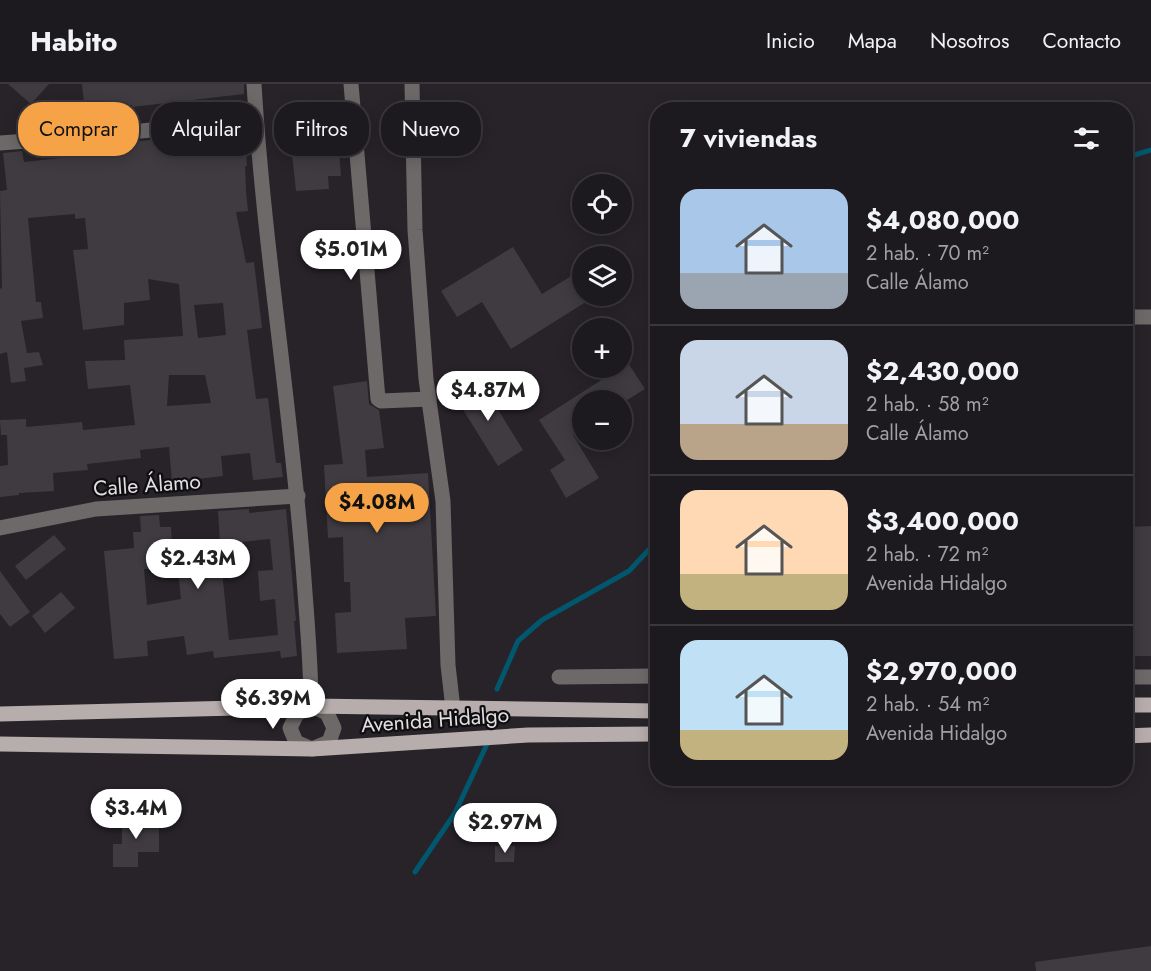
<!DOCTYPE html>
<html lang="es">
<meta charset="utf-8">
<style>
body{margin:0;font-family:Jost,sans-serif;background:#252328;color:#f1f3f6;height:100vh;display:flex;flex-direction:column;font-size:22px;white-space:nowrap}
*{box-sizing:border-box;margin:0}
p{font-size:20px;color:#a0a1a4}
.icon{flex:none;width:33px;height:33px;fill:none;stroke:currentColor;stroke-width:2;stroke-linecap:round;stroke-linejoin:round}
.map{position:relative;flex:1;overflow:hidden}
.sheet{position:absolute;left:650px;top:18px;width:483px;height:684px;display:flex;flex-direction:column;background:#1d1a1f;border-radius:24px;box-shadow:0 3px 15px #0003,0 0 0 2px #3b383d}
.sheet>*{flex:none}
.hud{position:absolute;left:18px;top:18px;width:542px;height:54px;display:flex;gap:12px}
.tools{position:absolute;left:572px;top:90px;display:grid;gap:12px}
.tools a{display:grid;place-items:center;width:60px;height:60px;border-radius:50%;background:#1d1a1f;box-shadow:0 3px 15px #0003,0 0 0 2px #3b383d;font-size:30px}
.price{position:absolute;translate:-50% -51px;padding:0 14px;border-radius:21px;background:#fff;color:#222;font-size:20px;line-height:39px;filter:drop-shadow(0 2px 3px #0008)}
.price::after{content:'';position:absolute;left:50%;top:36px;width:18px;height:14px;margin-left:-9px;background:inherit;clip-path:polygon(0 0,100% 0,50% 100%)}
.price.active{background:#f6a247;color:#111}
ul{padding:0;list-style:none}
li{display:flex;align-items:center;gap:18px;height:150px;padding:0 30px}
li+li{border-top:2px solid #3b383d}
li span{display:grid;place-items:center;flex:none;width:168px;height:120px;border-radius:18px;color:#555}
li>.icon{margin-inline-start:auto}
span .icon{width:72px;height:72px;fill:#fffc;stroke-width:1}
li b{font-size:26px}
h2{display:flex;justify-content:space-between;align-items:center;height:72px;padding:0 30px;font-size:26px}
.chip{padding:0 21px;border-radius:24px;background:#1d1a1f;box-shadow:0 3px 15px #0003,0 0 0 2px #3b383d;font-size:21px;line-height:54px}
.chip.active{background:#f6a247;color:#111}
header{display:flex;align-items:center;gap:36px;box-sizing:border-box;height:84px;padding:0 30px;background:#1d1a1f;border-bottom:2px solid #3b383d}
header strong{font-size:28px}
nav{display:flex;gap:33px;margin-inline-start:auto;font-size:21px}
.map>svg:first-child{display:block}
.lines{fill:none;stroke-linecap:round;stroke-linejoin:round}
.stream{stroke:#00576e;stroke-width:5}
.building{fill:#3f3b41;fill-rule:evenodd}
.minor{stroke:#6d6968;stroke-width:15}
.major{stroke:#b6adac;stroke-width:15}
.labels{text-anchor:middle;stroke-width:4.5;stroke-linejoin:round;paint-order:stroke}
.street-label{font-size:21px;fill:#e1dee2;stroke:#0f0d10}
</style>
<header>
<strong>Habito</strong>
<nav><a>Inicio</a><a>Mapa</a><a>Nosotros</a><a>Contacto</a></nav>
</header>
<div class="map">
<svg width="1151" height="887" viewBox="0 0 1151 887">
<rect width="100%" height="100%" fill="#272329"/>
<g class="lines">
<!-- stream -->
<g class="stream">
<polyline points="1125,74 1151,66"/>
<polyline points="497,605 518,557 542,536 629,487 657,457"/>
<polyline points="415,788 455,729 488,658"/>
</g>
</g>
<!-- building -->
<g class="building">
<polygon points="8,0 49,0 31,20"/>
<polygon points="82,0 244,0 244,10 132,23 132,21 115,22 114,18 106,18 106,16 84,18"/>
<polygon points="336,28 341,92 328,92 329,105 296,107 289,42 293,42 292,36 297,35 297,31"/>
<path d="M236,48V50H245L247,82H245L246,107L248,127L236,128L246,179L254,178L262,244L247,246L256,315L268,314L276,379H281L283,393L253,396L250,369L221,372L223,392L172,398L169,363L140,366L141,374L87,380L88,386L53,389L54,407L19,409V411L0,413V382L8,381L7,351H1L0,336L26,335V343L82,338L83,346L135,341L130,301L88,305L85,277L125,276L124,256L183,252L179,200L148,195L150,216L124,219V241L83,246L73,166L88,165L85,134L75,135V130L28,134L36,218H41L43,234L21,237L27,269L39,268L43,281L24,284L26,297L11,299L7,268L0,270V205L2,204L0,107L7,106L3,69L22,67L24,78L79,72L78,70L120,66L119,59ZM223,219L226,251L198,254L194,221ZM169,291H205L211,319L167,322Z"/>
<polygon points="513,163 542,210 573,191 582,205 582,212 586,212 589,216 511,265 482,218 457,233 441,207"/>
<polygon points="628,279 645,305 627,316 582,316 582,345 573,351 599,394 566,414 550,386 565,376 539,336"/>
<polygon points="479,295 523,366 498,382 454,311"/>
<polygon points="367,297 369,320 379,326 384,364 365,366 367,393 428,389 436,532 405,534 407,565 337,569 335,529 351,528 350,498 344,498 343,453 328,454 324,381 343,380 333,302"/>
<polygon points="249,425 249,429 286,425 296,537 294,537 297,572 281,574 280,567 214,574 213,567 187,571 184,552 147,557 148,572 114,575 104,467 134,464 133,448 141,448 140,432 159,431 160,443 171,443 173,484 144,485 147,521 181,515 177,477 205,474 205,469 220,467 229,556 278,551 275,515 260,517 258,487 273,486 270,455 220,460 218,427"/>
<polygon points="1151,442 1151,572 1125,572 1125,443"/>
<polygon points="54,451 66,465 26,496 15,482"/>
<polygon points="0,487 30,528 10,543 0,530"/>
<polygon points="61,508 75,524 45,549 32,532"/>
<polygon points="122,733 159,733 159,768 138,768 138,783 113,783 113,760 122,760"/>
<polygon points="495,762 515,762 514,778 495,778"/>
<polygon points="1151,862 1151,887 1036,887 1035,878"/>
</g>
<g class="lines">
<!-- minor -->
<g class="minor">
<path d="M254,0C264,166 292,329 304,495C307,537 311,579 311,622"/>
<polyline points="351,0 378,315 381,317 429,315"/>
<polyline points="412,0 415,146 426,295 443,417 448,581 453,625"/>
<polyline points="0,59 68,54 256,36"/>
<polyline points="1125,233 1151,233"/>
<polyline points="0,444 96,425 298,412"/>
<polyline points="559,593 657,592"/>
<polyline points="1125,593 1151,593"/>
<polygon points="311,622 327,629 334,644 329,658 312,665 296,658 290,644 297,630"/>
</g>
<!-- major -->
<g class="major">
<polyline points="1125,621 1151,621"/>
<polyline points="0,630 311,622 657,627"/>
<polyline points="1125,652 1151,651"/>
<polyline points="0,660 312,665 528,651 657,650"/>
</g>
</g>
<g class="labels">
<!-- street labels -->
<g class="street-label">
<text transform="translate(147 401) rotate(-4)" y="7">Calle Álamo</text>
<text transform="translate(435 636) rotate(-4)" y="7">Avenida Hidalgo</text>
</g>
</g>
</svg>
<div class="tools">
<a><svg class="icon" aria-label="locate" viewBox="0 0 24 24"><circle cx="12" cy="12" r="6"/><path d="M12 2v4M12 18v4M2 12h4M18 12h4"/></svg></a>
<a><svg class="icon" aria-label="layers" viewBox="0 0 24 24"><path d="M12 4l9 5-9 5-9-5zM3 14l9 5 9-5"/></svg></a>
<a>+</a>
<a>−</a>
</div>
<b class="price" style="left:351px;top:197px">$5.01M</b>
<b class="price" style="left:488px;top:338px">$4.87M</b>
<b class="price active" style="left:377px;top:450px">$4.08M</b>
<b class="price" style="left:198px;top:506px">$2.43M</b>
<b class="price" style="left:273px;top:646px">$6.39M</b>
<b class="price" style="left:136px;top:756px">$3.4M</b>
<b class="price" style="left:505px;top:770px">$2.97M</b>
<div class="hud">
<a class="chip active">Comprar</a>
<a class="chip">Alquilar</a>
<a class="chip">Filtros</a>
<a class="chip">Nuevo</a>
</div>
<section class="sheet">
<h2>7 viviendas<svg class="icon" aria-label="filters" viewBox="0 0 24 24"><path d="M4 7h16M4 17h16"/><circle cx="9" cy="7" r="2"/><circle cx="15" cy="17" r="2"/></svg></h2>
<ul>
<li><span style="background:linear-gradient(#a9c7e8 70%,#9aa5b1 0)"><svg class="icon" aria-label="home" viewBox="0 0 24 24"><path d="M3 11l9-7 9 7M6 9v11h12V9"/></svg></span><div><b>$4,080,000</b><p>2 hab. · 70 m²</p><p>Calle Álamo</p></div></li>
<li><span style="background:linear-gradient(#c9d6e8 70%,#b9a48a 0)"><svg class="icon" aria-label="home" viewBox="0 0 24 24"><path d="M3 11l9-7 9 7M6 9v11h12V9"/></svg></span><div><b>$2,430,000</b><p>2 hab. · 58 m²</p><p>Calle Álamo</p></div></li>
<li><span style="background:linear-gradient(#ffd9b3 70%,#c2b280 0)"><svg class="icon" aria-label="home" viewBox="0 0 24 24"><path d="M3 11l9-7 9 7M6 9v11h12V9"/></svg></span><div><b>$3,400,000</b><p>2 hab. · 72 m²</p><p>Avenida Hidalgo</p></div></li>
<li><span style="background:linear-gradient(#bfe0f5 75%,#c2b280 0)"><svg class="icon" aria-label="home" viewBox="0 0 24 24"><path d="M3 11l9-7 9 7M6 9v11h12V9"/></svg></span><div><b>$2,970,000</b><p>2 hab. · 54 m²</p><p>Avenida Hidalgo</p></div></li>
</ul>
</section>
</div>
